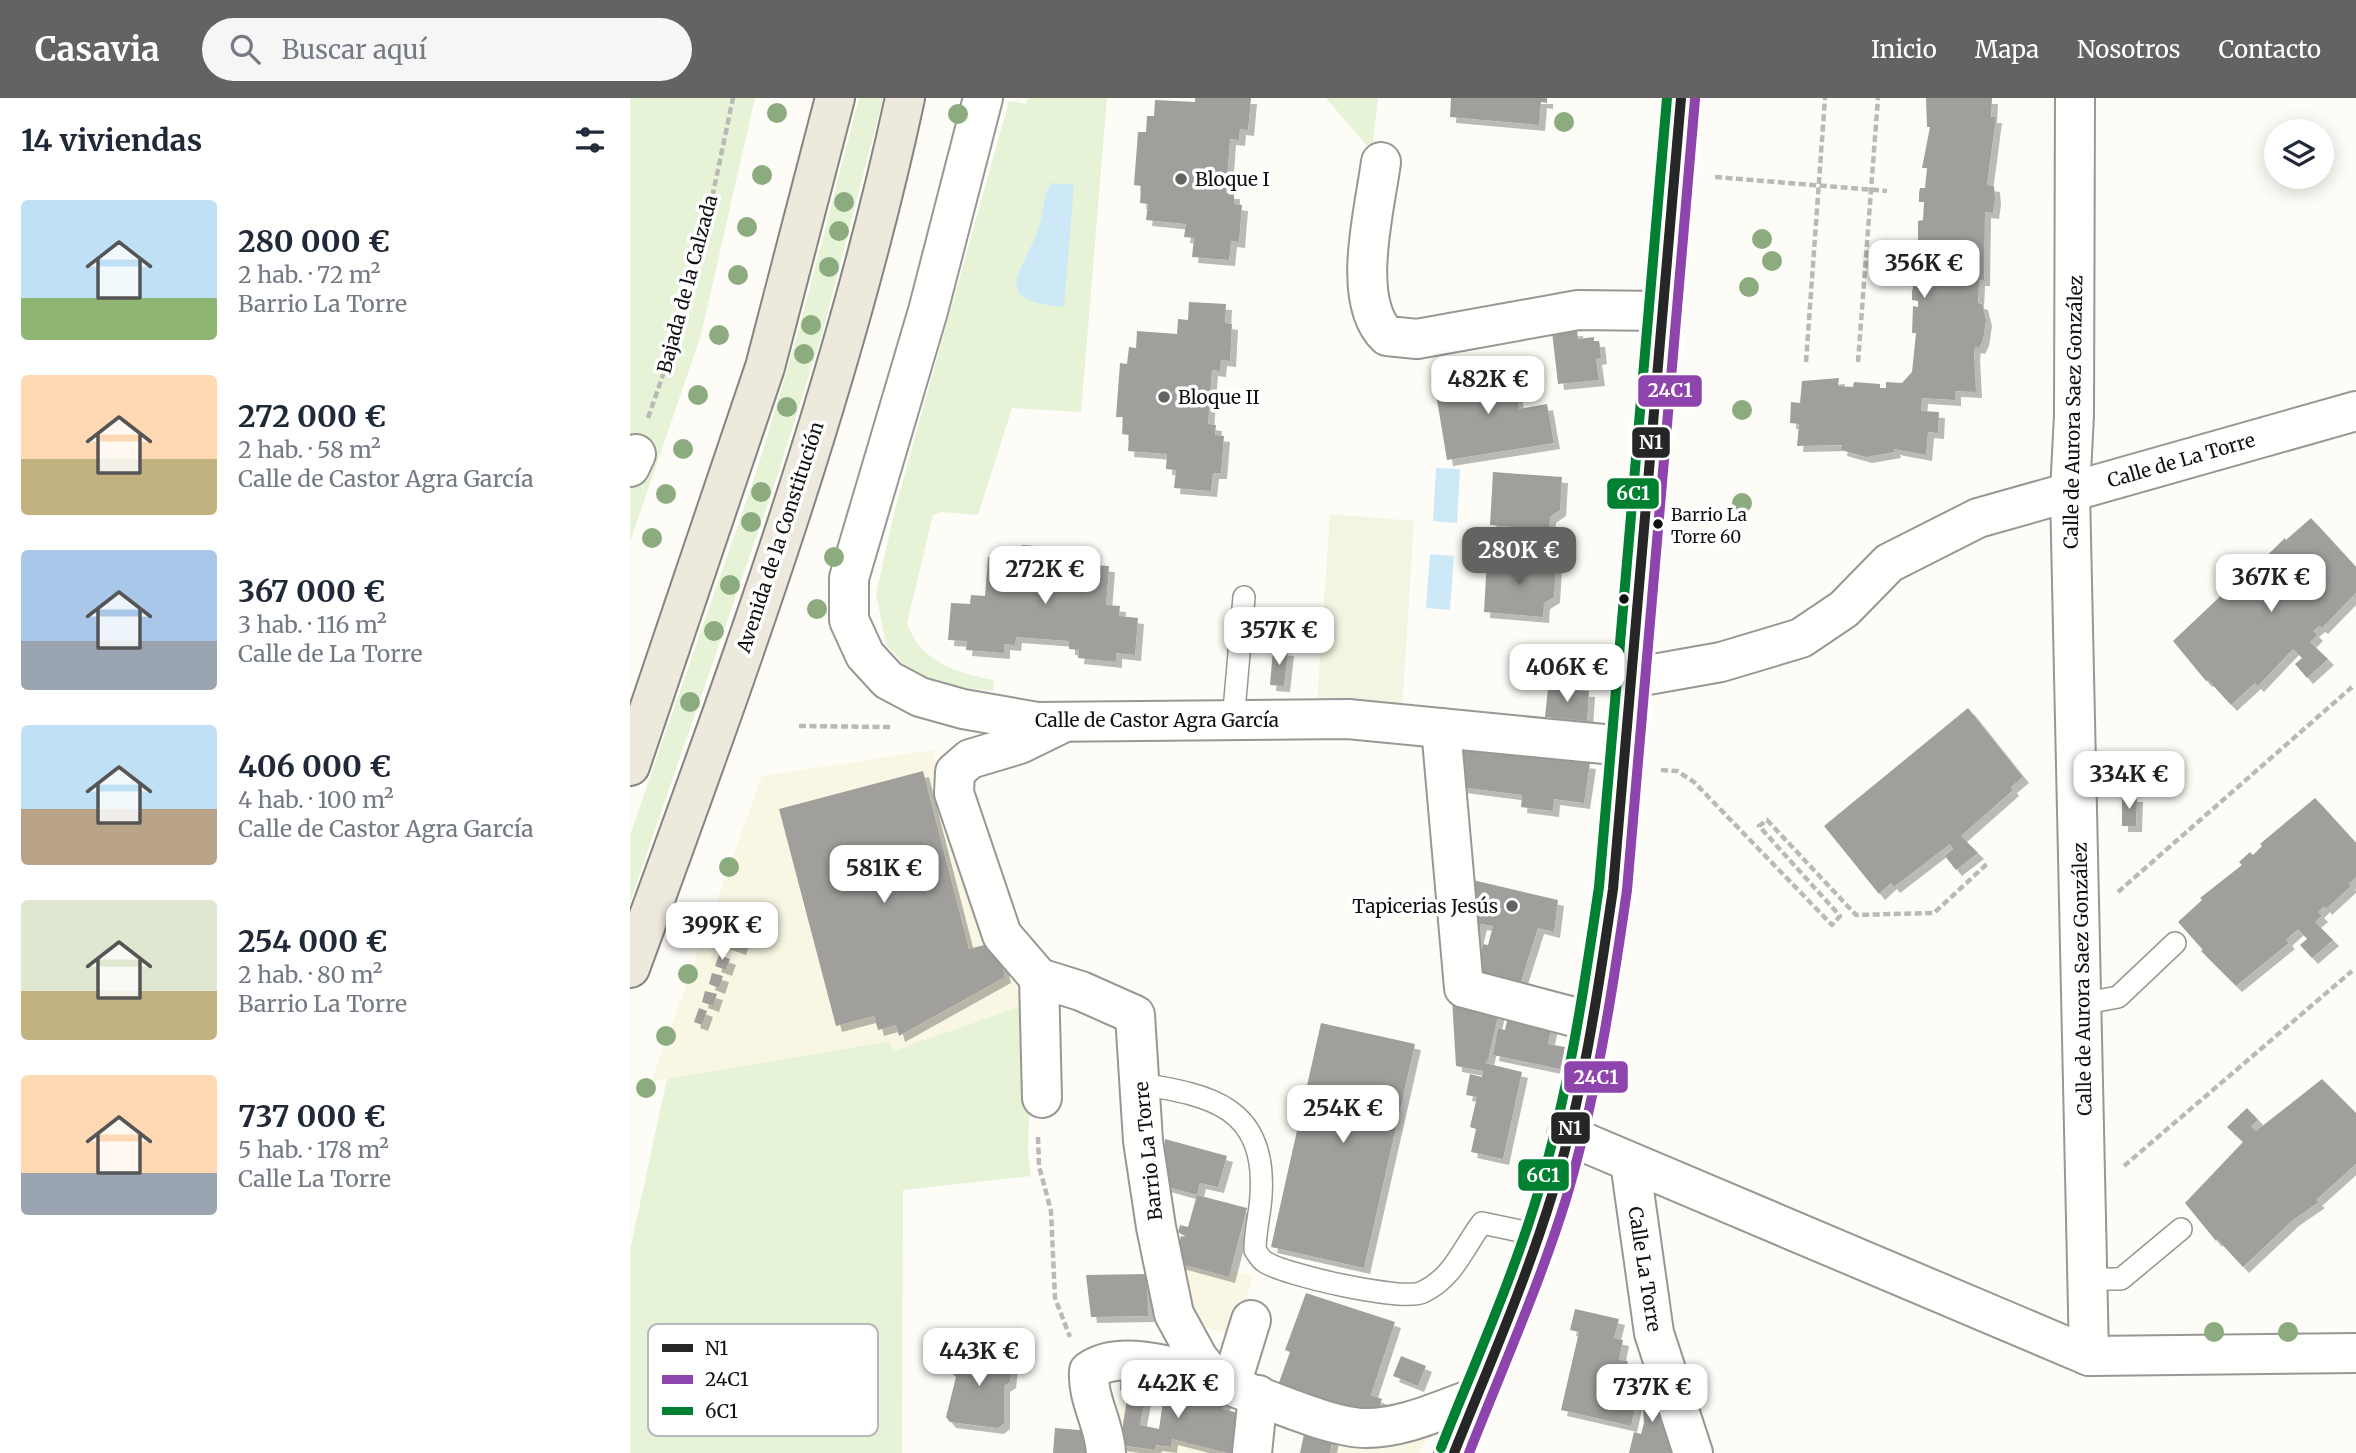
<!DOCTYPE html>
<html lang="es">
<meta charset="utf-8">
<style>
body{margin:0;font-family:Merriweather,serif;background:#f6f6f7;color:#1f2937;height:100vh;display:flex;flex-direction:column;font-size:26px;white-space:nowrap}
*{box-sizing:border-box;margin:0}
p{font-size:23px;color:#747a83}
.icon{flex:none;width:38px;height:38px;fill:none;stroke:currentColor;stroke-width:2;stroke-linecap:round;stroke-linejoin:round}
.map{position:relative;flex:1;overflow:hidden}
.details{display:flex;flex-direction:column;background:#fff;width:630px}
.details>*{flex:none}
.tools{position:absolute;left:1634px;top:21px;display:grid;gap:14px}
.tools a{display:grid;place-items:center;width:70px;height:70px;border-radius:50%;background:#fff;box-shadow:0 4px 18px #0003;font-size:35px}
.price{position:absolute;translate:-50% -60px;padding:0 16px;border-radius:14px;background:#fff;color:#222;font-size:23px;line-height:46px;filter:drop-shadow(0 2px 4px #0008)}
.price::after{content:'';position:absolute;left:50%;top:42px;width:21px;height:16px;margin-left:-10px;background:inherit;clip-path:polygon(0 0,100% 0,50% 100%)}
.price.on{background:#646362;color:#fff}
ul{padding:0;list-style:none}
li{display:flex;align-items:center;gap:21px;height:175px;padding:0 21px}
li span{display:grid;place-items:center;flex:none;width:196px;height:140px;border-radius:7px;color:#555}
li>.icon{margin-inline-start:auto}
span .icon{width:84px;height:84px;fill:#fffc;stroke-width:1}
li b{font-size:30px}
h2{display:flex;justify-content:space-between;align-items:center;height:84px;padding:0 21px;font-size:30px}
header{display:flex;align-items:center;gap:42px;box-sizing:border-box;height:98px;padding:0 35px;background:#646362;color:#fff}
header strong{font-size:33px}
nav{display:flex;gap:38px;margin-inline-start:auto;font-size:24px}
.search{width:490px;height:63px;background:#f6f6f7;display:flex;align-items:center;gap:18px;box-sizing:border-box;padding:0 24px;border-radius:38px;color:#747a83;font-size:26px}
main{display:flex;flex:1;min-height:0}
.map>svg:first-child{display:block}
.farmland{fill:#f9f7e4}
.green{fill:#e7f3d7}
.pitch{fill:#f0f6e1}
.water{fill:#cde8f7}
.building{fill:#a19f9c;filter:url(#shadow)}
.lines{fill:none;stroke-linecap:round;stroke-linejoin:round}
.service-casing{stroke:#979795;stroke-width:24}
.minor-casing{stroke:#979795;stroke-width:42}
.primary-casing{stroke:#858482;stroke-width:42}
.path{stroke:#b9b9b8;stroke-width:4.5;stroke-dasharray:7 3.5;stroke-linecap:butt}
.service{stroke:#fffffe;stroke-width:21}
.minor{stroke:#fffffe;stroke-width:38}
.primary{stroke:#ede9dc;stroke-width:38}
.bus-1-casing{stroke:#fff;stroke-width:16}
.bus-2-casing{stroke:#fff;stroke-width:16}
.bus-3-casing{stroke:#fff;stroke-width:16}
.bus-1{stroke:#262626;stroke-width:10}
.bus-2{stroke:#8e44ad;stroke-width:10}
.bus-3{stroke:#008131;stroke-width:10}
.tree{fill:#8cac80}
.poi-dot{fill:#646362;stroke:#fff;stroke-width:2.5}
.bus-dot{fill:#111;stroke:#fff;stroke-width:2.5}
.labels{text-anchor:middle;stroke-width:7;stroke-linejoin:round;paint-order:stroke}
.bus-label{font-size:17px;fill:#111;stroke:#fff;text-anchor:start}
.poi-label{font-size:19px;fill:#111;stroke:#fff;text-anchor:start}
.street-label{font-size:19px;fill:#111;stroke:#fff}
.key{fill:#fff;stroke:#b8b8b8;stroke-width:2}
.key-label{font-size:19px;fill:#111}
.line-badge{stroke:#fff;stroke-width:2.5}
.badge-label{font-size:19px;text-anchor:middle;font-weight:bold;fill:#fff}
</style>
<header>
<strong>Casavia</strong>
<div class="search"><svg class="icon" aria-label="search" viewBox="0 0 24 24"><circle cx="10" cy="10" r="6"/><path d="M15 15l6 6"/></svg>Buscar aquí</div>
<nav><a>Inicio</a><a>Mapa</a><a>Nosotros</a><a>Contacto</a></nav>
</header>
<main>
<section class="details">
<h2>14 viviendas<svg class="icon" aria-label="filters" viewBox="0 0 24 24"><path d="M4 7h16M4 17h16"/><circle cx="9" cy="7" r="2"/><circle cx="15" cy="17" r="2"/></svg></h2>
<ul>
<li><span style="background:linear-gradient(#bfe0f5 70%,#8fb573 0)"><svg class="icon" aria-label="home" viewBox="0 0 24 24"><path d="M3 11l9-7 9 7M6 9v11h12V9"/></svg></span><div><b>280 000 €</b><p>2 hab. · 72 m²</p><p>Barrio La Torre</p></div></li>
<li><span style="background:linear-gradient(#ffd9b3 60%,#c2b280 0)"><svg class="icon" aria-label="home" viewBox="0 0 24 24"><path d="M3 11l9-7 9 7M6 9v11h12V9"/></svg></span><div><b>272 000 €</b><p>2 hab. · 58 m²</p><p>Calle de Castor Agra García</p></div></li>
<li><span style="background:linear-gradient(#a9c7e8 65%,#9aa5b1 0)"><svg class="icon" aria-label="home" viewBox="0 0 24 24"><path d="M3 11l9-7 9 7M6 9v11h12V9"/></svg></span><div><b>367 000 €</b><p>3 hab. · 116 m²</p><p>Calle de La Torre</p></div></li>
<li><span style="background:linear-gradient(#bfe0f5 60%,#b9a48a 0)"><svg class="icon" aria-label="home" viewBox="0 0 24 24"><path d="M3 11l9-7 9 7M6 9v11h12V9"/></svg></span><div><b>406 000 €</b><p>4 hab. · 100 m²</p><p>Calle de Castor Agra García</p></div></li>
<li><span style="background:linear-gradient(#dfe7d0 65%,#c2b280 0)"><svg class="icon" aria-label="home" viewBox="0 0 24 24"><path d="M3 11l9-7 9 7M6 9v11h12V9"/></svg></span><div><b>254 000 €</b><p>2 hab. · 80 m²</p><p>Barrio La Torre</p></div></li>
<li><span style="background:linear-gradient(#ffd9b3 70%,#9aa5b1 0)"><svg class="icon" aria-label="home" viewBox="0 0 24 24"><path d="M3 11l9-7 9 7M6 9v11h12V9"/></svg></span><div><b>737 000 €</b><p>5 hab. · 178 m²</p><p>Calle La Torre</p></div></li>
</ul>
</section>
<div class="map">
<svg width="1726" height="1355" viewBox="0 0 1726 1355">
<defs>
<filter id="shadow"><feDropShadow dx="6" dy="6" stdDeviation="0" flood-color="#0004"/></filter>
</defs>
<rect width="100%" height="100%" fill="#fdfcf7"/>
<!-- farmland -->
<g class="farmland">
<polygon points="303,652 357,827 403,904 263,953 259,943 21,984 132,678"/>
<polygon points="544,1164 598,1178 601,1172 623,1178 605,1238 568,1227"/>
<polygon points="490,1292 498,1293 490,1347 525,1352 526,1347 541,1349 542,1341 596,1355 484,1355"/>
<polygon points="704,1334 799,1336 789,1355 700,1355"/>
</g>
<!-- green -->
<g class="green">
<polygon points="0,0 125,0 71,237 0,444"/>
<polygon points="229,0 253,0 192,236 147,379 0,804 0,737 126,375 169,232"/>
<path d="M398,0H477L451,314L382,310L348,417L312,414L303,417L277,525C290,564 327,575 364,582L363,593L303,586L281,575L256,546L246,496L265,411L379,3L396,6Z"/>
<polygon points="696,0 748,0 742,54"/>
<polygon points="403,904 398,1053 401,1078 273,1092 272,1355 0,1355 0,1152 37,981 260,943 263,953"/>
</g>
<!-- pitch -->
<polygon class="pitch" points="700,416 784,423 772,610 687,607"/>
<!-- water -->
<g class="water">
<path d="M421,85L444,87L434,209C359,202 391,177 408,132C414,115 412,100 421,85Z"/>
<polygon points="806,370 830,371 827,425 803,423"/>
<polygon points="800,456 824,458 820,512 796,510"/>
</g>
<!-- building -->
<g class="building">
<polygon points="565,0 621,0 618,32 610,31 609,42 600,41 596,95 604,95 604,106 612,107 609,144 601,143 599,162 562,159 564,140 554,139 556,126 516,122 518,106 510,105 511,88 504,87 508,34 516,34 517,18 524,18 525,2 565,4"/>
<polygon points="821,0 917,0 917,5 911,4 909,27 820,19"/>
<polygon points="1296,0 1362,0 1361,19 1366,19 1357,87 1364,88 1365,101 1363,115 1355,114 1354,182 1349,182 1348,205 1352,206 1356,222 1353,242 1349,250 1345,249 1344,255 1346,294 1325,293 1325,302 1292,300 1291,313 1309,314 1308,335 1298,334 1296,357 1264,351 1265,354 1236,359 1211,352 1212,347 1167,348 1169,326 1160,325 1161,304 1170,305 1172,283 1209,280 1208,288 1223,289 1224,284 1250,286 1250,290 1256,290 1256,284 1272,285 1282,274 1286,235 1282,235 1283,208 1288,209 1288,203 1282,202 1282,193 1291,158 1288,158 1288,123 1293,122 1294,104 1289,104 1289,96 1290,90 1295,90 1297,70 1292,70 1300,29 1297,29"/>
<polygon points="559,204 596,206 595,225 602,226 600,263 591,262 590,273 582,272 578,326 586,327 585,337 594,338 591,375 583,375 581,393 544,390 546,372 536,371 537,356 498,353 499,337 492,336 493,319 486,319 490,265 497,266 499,249 506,250 507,233 547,236 548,221 558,222"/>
<polygon points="947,232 948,241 964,239 964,243 969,243 971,260 966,261 969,282 928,286 922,234"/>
<polygon points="882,271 889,311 917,306 924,345 817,362 804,284"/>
<polygon points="863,374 932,379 930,412 920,419 919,432 860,427"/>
<polygon points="1681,420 1726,469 1726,495 1692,530 1689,528 1683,533 1687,537 1680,544 1698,561 1677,580 1665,566 1672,560 1663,551 1628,588 1625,585 1601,607 1578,582 1576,583 1543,543 1616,474 1618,476 1655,440 1656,442"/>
<polygon points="392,447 446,451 446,458 462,460 462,467 479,468 476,507 490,508 489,518 508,520 505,557 486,555 486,564 448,560 449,552 439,551 439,543 386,539 385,547 374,546 374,555 336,552 337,543 318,542 321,505 340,506 341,497 355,498 358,459 375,460 375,453 392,454"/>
<polygon points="857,460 926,465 924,499 914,505 913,519 854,514"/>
<polygon points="643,551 658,552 654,588 640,587"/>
<polygon points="918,590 959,593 957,623 915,619"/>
<polygon points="1338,610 1393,679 1381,689 1383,692 1331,738 1348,755 1326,772 1315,758 1323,751 1320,746 1264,789 1261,785 1249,796 1194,728"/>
<polygon points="829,649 960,665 954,705 924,701 923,713 891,709 892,697 830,689"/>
<polygon points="293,673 339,851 366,844 375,879 269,938 266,927 248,932 244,918 206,928 149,711"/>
<polygon points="1492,698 1507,698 1506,728 1492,728"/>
<polygon points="1685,700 1726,745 1726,779 1719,786 1721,788 1696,811 1694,808 1688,814 1692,818 1685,824 1703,842 1682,860 1670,847 1677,841 1668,831 1656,842 1659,845 1606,888 1571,853 1573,852 1548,824 1572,802 1570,800 1612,767 1609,764 1620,754 1623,757 1632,748 1630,746"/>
<polygon points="834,780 928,802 924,834 908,830 887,896 844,879 853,846 858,847 863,828 851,826 846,847"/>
<polygon points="101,823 118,829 110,851 93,845"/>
<polygon points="89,857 100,861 96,872 85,868"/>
<polygon points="82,875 93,878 89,890 79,886"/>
<polygon points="75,893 87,896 83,908 72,904"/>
<polygon points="822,901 870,909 858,962 855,965 892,974 873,1061 841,1054 846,1031 840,1029 847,999 836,997 840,976 852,979 853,973 826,968"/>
<polygon points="69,910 77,913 72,927 64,924"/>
<polygon points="879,914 923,922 918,946 935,949 930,971 863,957 868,930 875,932"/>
<polygon points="691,925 785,946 734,1170 641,1149"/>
<polygon points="1692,981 1726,1015 1726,1066 1686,1102 1689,1104 1663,1122 1613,1169 1587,1141 1586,1143 1555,1105 1613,1044 1597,1029 1617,1010 1628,1022 1621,1028 1626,1033"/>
<polygon points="535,1041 597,1058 588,1089 570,1085 567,1097 617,1110 599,1179 544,1164 551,1138 556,1139 548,1134 550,1127 558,1129 567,1097 531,1087"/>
<polygon points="517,1176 518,1218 461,1219 456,1177"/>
<polygon points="676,1195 765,1224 741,1297 752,1301 746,1319 647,1290 660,1254 655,1252"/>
<polygon points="945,1211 989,1221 984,1240 993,1242 989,1262 998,1263 993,1282 1002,1285 997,1304 1006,1306 1001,1328 931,1312 949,1234 940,1232"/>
<polygon points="348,1246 363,1248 362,1257 378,1259 382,1266 380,1284 374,1288 374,1325 368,1330 320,1324 316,1319 326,1279 323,1276 325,1256 330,1252 347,1254"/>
<polygon points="771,1258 796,1268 788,1288 763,1278"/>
<polygon points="491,1272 520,1276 510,1327 529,1331 534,1296 579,1307 581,1300 595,1304 593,1311 612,1316 609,1355 597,1355 542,1341 541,1349 526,1347 525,1352 490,1347 498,1293 490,1292"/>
<polygon points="1021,1278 1045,1355 999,1355 1004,1334 1011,1336 1014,1325 1010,1279"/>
<polygon points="676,1327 704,1334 700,1355 670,1355"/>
<polygon points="425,1330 462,1333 460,1355 423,1355"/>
</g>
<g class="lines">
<!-- service casing -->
<g class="service-casing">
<g id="service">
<polyline points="603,624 614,499"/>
<polyline points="1451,906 1488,899 1545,845"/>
<path d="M510,986C581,997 637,1009 631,1098C630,1116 625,1133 625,1152C628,1156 631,1162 635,1164C655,1177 773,1204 793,1194C824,1179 833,1150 852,1125L909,1137"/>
<polyline points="1459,1181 1491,1181 1551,1131"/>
</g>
</g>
<!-- minor casing -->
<g class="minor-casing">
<g id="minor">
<polyline points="353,0 298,213 219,480 219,522 235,557 258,582 290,599 333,611 407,624 718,621 994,648"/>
<polyline points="1445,0 1444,317 1440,394 1459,1258"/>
<path d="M751,64C745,111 720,202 757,238L787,241L948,212L1033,213"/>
<polyline points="0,369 6,356"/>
<polyline points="1001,580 1091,564 1171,540 1214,511 1259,465 1348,420 1726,313"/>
<polyline points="433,625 390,646 340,661 325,674 324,695 372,837 409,880 451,893 505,917 513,1043 526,1129 544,1216 568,1260 583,1279"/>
<polyline points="811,630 834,890 963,924"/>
<polyline points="409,880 412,1000"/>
<polyline points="937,1037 1459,1258 1726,1255"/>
<polyline points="1000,1064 1024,1235 1063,1355"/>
<polyline points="601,1287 621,1222"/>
<path d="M476,1355C475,1327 457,1301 459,1273C516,1230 669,1330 736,1330C773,1330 811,1312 845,1300"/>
<polyline points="622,1355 628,1297"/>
<path d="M824,1355C852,1283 884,1211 909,1138C948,1026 966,907 983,791L1051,0"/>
</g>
</g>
<!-- primary casing -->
<g class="primary-casing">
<g id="primary">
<polyline points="0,668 135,269 205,0"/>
<path d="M0,870C104,585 211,297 275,0"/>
</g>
</g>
<!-- path -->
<g class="path">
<polyline points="1085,79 1257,93"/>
<polyline points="1176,264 1195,0"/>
<polyline points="1228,264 1248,0"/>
<polyline points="18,320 45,242 77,124 103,0"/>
<polyline points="169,628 260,629"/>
<polyline points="1031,672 1047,673 1064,684 1202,827 1210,818 1129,728 1137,722 1226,817 1304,815 1359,764"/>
<polyline points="1488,794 1722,589"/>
<polyline points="408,1039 409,1068 421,1113 425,1200 440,1239"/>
<polyline points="1494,1068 1722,873"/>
</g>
<!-- service -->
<use href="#service" class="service"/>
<!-- minor -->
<use href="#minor" class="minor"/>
<!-- primary -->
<use href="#primary" class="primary"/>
<!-- bus-1 casing -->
<g class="bus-1-casing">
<path id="bus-1" d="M824,1355C858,1270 895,1185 922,1097C953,998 968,894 983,791L1051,0"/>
</g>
<!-- bus-2 casing -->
<g class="bus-2-casing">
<path id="bus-2" d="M839,1355C872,1271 909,1188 936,1101C966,1000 982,896 997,792L1065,1"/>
</g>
<!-- bus-3 casing -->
<g class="bus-3-casing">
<path id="bus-3" d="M811,1350C845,1264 883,1180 909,1092C939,993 954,891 969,789L1037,0"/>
</g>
<!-- bus-1 -->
<use href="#bus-1" class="bus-1"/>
<!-- bus-2 -->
<use href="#bus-2" class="bus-2"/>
<!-- bus-3 -->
<use href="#bus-3" class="bus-3"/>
</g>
<!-- trees -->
<g class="tree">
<circle cx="147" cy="15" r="10"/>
<circle cx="328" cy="16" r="10"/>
<circle cx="934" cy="24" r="10"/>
<circle cx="132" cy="77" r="10"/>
<circle cx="214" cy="104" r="10"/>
<circle cx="117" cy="129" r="10"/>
<circle cx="209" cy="133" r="10"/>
<circle cx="1132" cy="141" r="10"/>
<circle cx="1142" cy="163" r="10"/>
<circle cx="199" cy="169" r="10"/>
<circle cx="108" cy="177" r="10"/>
<circle cx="1119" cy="189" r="10"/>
<circle cx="181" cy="227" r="10"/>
<circle cx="89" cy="237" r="10"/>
<circle cx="174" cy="256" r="10"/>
<circle cx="68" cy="297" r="10"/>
<circle cx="157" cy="309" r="10"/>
<circle cx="1112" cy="312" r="10"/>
<circle cx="53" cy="351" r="10"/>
<circle cx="131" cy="394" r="10"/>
<circle cx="36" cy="396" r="10"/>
<circle cx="1112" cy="405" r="10"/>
<circle cx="121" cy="424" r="10"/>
<circle cx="22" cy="440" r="10"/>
<circle cx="204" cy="459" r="10"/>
<circle cx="100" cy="487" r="10"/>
<circle cx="187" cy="511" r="10"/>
<circle cx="84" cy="533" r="10"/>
<circle cx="60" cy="604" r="10"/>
<circle cx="99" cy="769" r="10"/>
<circle cx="74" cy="831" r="10"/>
<circle cx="58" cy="876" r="10"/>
<circle cx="36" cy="938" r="10"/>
<circle cx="16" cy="990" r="10"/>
<circle cx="1584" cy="1234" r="10"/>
<circle cx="1658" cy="1234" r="10"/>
</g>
<!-- markers -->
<g class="poi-dot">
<circle cx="551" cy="81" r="7"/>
<circle cx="534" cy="299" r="7"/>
<circle cx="882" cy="808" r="7"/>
</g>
<g class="bus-dot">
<circle cx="1028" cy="426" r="6"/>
<circle cx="994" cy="501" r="6"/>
</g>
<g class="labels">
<!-- bus labels -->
<g class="bus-label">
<text x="1041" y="423">Barrio La<tspan x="1041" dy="22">Torre 60</tspan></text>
</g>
<!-- poi labels -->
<g class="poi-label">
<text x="565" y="88">Bloque I</text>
<text x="548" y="306">Bloque II</text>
<text x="868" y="815" text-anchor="end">Tapicerias Jesús</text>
</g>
<!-- street labels -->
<g class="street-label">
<text transform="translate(57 186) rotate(-75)" y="7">Bajada de la Calzada</text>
<text transform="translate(1443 314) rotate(-89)" y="7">Calle de Aurora Saez González</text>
<text transform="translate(1551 362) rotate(-16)" y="7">Calle de La Torre</text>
<text transform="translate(150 439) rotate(-72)" y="7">Avenida de la Constitución</text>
<text x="527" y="629">Calle de Castor Agra García</text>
<text transform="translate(1452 881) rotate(-91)" y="7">Calle de Aurora Saez González</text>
<text transform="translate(518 1053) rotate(-96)" y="7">Barrio La Torre</text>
<text transform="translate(1015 1171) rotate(81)" y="7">Calle La Torre</text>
</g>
</g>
<!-- legend -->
<rect x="18" y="1226" width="230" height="112" rx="10" class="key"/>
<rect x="32" y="1246" width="31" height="8" fill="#262626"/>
<rect x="32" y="1277" width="31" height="9" fill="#8e44ad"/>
<rect x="32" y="1309" width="31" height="8" fill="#008131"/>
<g class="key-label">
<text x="75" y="1257">N1</text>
<text x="75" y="1288">24C1</text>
<text x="75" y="1320">6C1</text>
</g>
<g class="line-badge">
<rect x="1007" y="276" width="66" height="34" rx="7" fill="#8e44ad"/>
<rect x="1001" y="328" width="40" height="33" rx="7" fill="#262626"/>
<rect x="976" y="379" width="54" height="33" rx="7" fill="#008131"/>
<rect x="933" y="962" width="66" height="34" rx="7" fill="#8e44ad"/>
<rect x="920" y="1013" width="41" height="34" rx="7" fill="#262626"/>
<rect x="887" y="1060" width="53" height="34" rx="7" fill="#008131"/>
</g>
<g class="badge-label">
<text x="1040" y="299">24C1</text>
<text x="1021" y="351">N1</text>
<text x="1003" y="402">6C1</text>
<text x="966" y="986">24C1</text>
<text x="940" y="1037">N1</text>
<text x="913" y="1084">6C1</text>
</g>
</svg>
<div class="tools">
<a><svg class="icon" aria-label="layers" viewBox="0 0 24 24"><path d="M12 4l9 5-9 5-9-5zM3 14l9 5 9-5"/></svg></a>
</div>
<b class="price" style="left:1294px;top:202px">356K €</b>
<b class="price" style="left:858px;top:318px">482K €</b>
<b class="price on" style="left:889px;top:489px">280K €</b>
<b class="price" style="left:415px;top:508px">272K €</b>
<b class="price" style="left:1641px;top:516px">367K €</b>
<b class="price" style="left:649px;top:569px">357K €</b>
<b class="price" style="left:937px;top:606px">406K €</b>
<b class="price" style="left:1499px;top:713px">334K €</b>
<b class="price" style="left:254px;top:807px">581K €</b>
<b class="price" style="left:92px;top:864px">399K €</b>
<b class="price" style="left:713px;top:1047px">254K €</b>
<b class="price" style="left:349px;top:1290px">443K €</b>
<b class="price" style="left:548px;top:1322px">442K €</b>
<b class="price" style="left:1022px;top:1326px">737K €</b>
</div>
</main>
